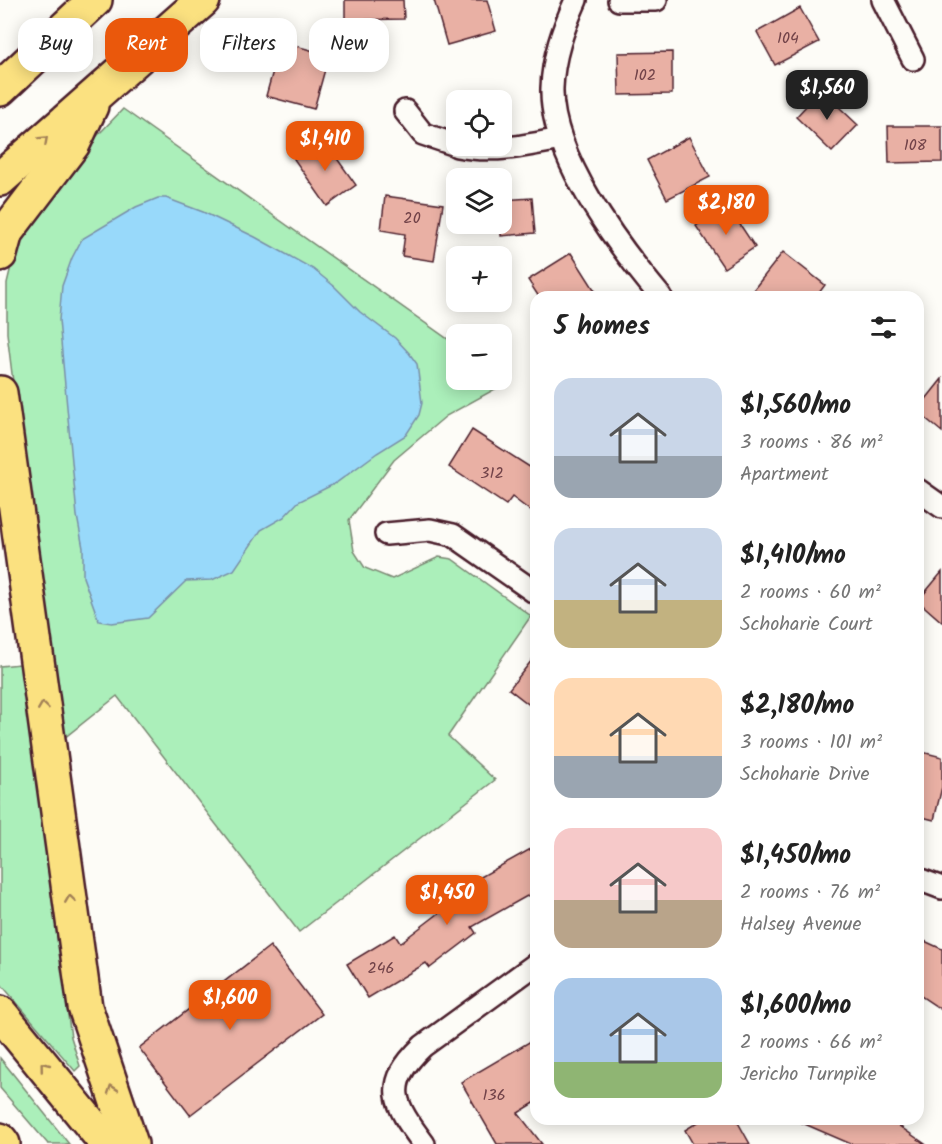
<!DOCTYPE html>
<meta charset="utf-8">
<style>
body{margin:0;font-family:Kalam,sans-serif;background:#f2f2f2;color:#222;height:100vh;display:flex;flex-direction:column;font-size:22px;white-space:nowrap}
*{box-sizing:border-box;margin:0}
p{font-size:20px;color:#767676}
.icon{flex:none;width:33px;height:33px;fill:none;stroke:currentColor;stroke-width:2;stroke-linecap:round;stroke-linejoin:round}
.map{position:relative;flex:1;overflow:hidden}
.sheet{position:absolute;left:530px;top:291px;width:394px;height:834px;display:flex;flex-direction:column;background:#fff;border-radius:18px;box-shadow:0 3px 15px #0003}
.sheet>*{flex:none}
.banner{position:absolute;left:18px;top:18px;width:422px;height:54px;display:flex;gap:12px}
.controls{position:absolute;left:446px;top:90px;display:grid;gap:12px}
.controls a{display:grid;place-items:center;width:66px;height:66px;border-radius:12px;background:#fff;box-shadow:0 3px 15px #0003;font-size:30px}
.price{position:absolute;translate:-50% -51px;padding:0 14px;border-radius:12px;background:#ea580c;color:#fff;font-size:20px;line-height:39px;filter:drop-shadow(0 2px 3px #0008)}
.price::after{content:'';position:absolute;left:50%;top:36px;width:18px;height:14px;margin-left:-9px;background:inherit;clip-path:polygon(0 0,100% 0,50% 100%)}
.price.active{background:#222;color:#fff}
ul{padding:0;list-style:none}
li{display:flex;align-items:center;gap:18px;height:150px;padding:0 24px}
li span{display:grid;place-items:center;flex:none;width:168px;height:120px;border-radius:18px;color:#555}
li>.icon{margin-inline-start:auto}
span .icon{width:72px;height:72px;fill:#fffc;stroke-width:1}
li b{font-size:26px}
h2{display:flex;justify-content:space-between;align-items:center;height:72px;padding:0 24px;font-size:26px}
.chip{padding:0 21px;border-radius:18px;background:#fff;box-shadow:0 3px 15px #0003;font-size:21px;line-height:54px}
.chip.active{background:#ea580c;color:#fff}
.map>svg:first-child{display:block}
.green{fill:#abefba;stroke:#7a8772;stroke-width:1.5}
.water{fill:#98d9fa;stroke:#798fa7;stroke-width:1.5}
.building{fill:#e9b0a4;stroke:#4a1f2b;stroke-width:1.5}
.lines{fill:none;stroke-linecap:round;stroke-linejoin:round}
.minor-casing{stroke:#4a1f2b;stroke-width:26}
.primary-casing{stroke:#4a1f2b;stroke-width:38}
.minor{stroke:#fdfcf7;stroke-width:21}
.primary{stroke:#fbe180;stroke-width:33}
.oneway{stroke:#a28056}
.labels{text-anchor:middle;stroke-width:4.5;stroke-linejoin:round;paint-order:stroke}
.number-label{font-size:16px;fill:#724349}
</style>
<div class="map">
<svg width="942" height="1144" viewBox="0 0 942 1144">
<rect width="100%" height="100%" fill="#fdfcf7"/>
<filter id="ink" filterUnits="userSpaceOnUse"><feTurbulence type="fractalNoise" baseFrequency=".0167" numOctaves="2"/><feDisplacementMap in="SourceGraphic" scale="12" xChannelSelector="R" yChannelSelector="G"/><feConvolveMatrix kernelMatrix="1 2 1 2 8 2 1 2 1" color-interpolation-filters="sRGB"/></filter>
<g filter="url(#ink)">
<!-- green -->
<g class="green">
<polygon points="123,109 456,345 456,380 501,380 501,377 508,382 446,416 394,460 349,520 354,551 365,568 392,579 439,557 452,559 531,616 448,736 495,780 299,932 117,696 59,742 46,651 7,333 7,283 19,233 44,191"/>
<polygon points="20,664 71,1037 80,1066 75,1071 0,983 0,666"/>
<polygon points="0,1058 9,1069 69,1144 48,1144 0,1088"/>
</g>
<!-- water -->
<polygon class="water" points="158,198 166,198 203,212 255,237 313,269 334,286 360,312 395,338 409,353 417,364 422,403 419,415 406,435 377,453 336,483 298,502 284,517 261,530 234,570 212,580 186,581 148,618 112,623 99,621 83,577 83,548 77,516 59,320 62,286 72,258 82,239 136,207"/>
<!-- building -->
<g class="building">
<polygon points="345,0 403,0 404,19 345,20"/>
<polygon points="434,0 487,0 496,31 447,45"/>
<polygon points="800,8 819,42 775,65 757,32"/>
<polygon points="281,42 329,55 314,109 266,96"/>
<polygon points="672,52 672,94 619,95 618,53"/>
<polygon points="821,90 858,125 832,152 796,117"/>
<polygon points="888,126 942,126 942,162 889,163"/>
<polygon points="689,137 710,177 667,199 647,160"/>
<polygon points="323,139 356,185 327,206 294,159"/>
<polygon points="385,196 443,204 434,261 402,256 405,234 381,230"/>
<polygon points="532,198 535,233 501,236 501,200"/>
<polygon points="727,205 755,247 724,268 696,226"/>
<polygon points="783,252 825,285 816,297 764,297 754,289"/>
<polygon points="571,253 599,297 539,297 528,280"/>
<polygon points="942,379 942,432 918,412 918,409"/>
<polygon points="472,430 536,471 536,515 512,497 506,505 449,467"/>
<polygon points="942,572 942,622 918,601"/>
<polygon points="536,655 536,710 509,689"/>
<polygon points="918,751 942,757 942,787 934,820 918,816"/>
<polygon points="536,846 536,891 472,927 476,933 430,968 426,963 368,998 347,964 395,935 400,943 464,894 461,888"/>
<polygon points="918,938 942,949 942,1010 918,994"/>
<polygon points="270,946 322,1014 190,1115 139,1048"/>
<polygon points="536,1038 536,1102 518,1113 542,1144 497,1144 461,1082"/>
<polygon points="703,1119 736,1119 750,1144 693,1144 685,1130"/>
<polygon points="793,1119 883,1119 899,1126 925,1144 851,1144"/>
</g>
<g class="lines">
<!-- minor casing -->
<g class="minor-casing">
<g id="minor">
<path d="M576,0C563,29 553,57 552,88C550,156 619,247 661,297"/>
<polyline points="619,0 656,0"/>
<polyline points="883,0 913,59"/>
<polyline points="405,111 423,134 456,145"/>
<path d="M457,146C492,153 526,146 560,139"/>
<polyline points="918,490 942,507"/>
<polyline points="386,534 430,530 453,535 536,593"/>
<polyline points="918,879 942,888"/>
<path d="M424,1144C394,1104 382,1085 423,1046L536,964"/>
</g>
</g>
<!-- primary casing -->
<g class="primary-casing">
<g id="primary">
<polyline points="0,89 95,0"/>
<polyline points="0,179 203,0"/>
<polyline points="0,254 6,232 73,144 91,106"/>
<polyline points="0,393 85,1007 131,1144"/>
<polyline points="0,1013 107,1144"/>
<polyline points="0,1140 3,1144"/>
</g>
</g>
<!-- minor -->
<use href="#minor" class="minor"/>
<!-- primary -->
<use href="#primary" class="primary"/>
</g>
<!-- one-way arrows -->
<defs><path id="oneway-chevron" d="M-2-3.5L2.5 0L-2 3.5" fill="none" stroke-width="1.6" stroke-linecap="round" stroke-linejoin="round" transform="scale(1.5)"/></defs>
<g class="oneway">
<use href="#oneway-chevron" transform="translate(44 140) rotate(-42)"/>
<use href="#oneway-chevron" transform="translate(43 706) rotate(-98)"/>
<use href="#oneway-chevron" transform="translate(70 899) rotate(-98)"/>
<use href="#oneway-chevron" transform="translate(44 1066) rotate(-129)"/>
<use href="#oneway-chevron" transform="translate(112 1089) rotate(-109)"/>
</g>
</g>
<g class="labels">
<!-- number labels -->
<g class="number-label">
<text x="788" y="43">104</text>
<text x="645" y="80">102</text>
<text x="915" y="150">108</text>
<text x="412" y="223">20</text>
<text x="492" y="478">312</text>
<text x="381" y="973">246</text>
<text x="494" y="1100">136</text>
</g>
</g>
</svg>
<div class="controls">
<a><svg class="icon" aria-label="locate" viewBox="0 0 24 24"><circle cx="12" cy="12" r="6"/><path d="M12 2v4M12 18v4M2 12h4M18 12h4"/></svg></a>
<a><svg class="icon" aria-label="layers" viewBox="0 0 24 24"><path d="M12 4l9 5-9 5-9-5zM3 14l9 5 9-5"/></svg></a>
<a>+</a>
<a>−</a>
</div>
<b class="price active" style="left:827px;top:121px">$1,560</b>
<b class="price" style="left:325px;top:172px">$1,410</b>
<b class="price" style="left:726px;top:236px">$2,180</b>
<b class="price" style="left:447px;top:926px">$1,450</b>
<b class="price" style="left:230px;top:1031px">$1,600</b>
<div class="banner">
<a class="chip">Buy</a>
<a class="chip active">Rent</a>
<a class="chip">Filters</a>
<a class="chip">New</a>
</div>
<section class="sheet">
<h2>5 homes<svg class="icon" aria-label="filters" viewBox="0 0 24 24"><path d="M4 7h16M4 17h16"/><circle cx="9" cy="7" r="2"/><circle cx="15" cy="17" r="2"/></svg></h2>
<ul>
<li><span style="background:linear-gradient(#c9d6e8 65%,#9aa5b1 0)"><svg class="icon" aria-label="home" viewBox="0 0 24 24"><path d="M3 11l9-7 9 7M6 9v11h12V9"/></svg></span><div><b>$1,560/mo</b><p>3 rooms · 86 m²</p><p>Apartment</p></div></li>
<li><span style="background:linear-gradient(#c9d6e8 60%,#c2b280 0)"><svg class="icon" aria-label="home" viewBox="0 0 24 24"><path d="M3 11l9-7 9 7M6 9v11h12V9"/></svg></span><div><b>$1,410/mo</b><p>2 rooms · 60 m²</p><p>Schoharie Court</p></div></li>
<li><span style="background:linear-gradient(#ffd9b3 65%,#9aa5b1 0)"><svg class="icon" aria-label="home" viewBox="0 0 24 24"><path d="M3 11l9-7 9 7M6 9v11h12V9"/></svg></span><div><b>$2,180/mo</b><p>3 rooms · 101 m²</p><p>Schoharie Drive</p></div></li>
<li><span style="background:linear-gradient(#f6c9c9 60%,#b9a48a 0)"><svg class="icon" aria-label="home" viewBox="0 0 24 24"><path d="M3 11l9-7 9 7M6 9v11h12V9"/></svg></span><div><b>$1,450/mo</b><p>2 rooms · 76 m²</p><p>Halsey Avenue</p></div></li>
<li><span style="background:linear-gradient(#a9c7e8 70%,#8fb573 0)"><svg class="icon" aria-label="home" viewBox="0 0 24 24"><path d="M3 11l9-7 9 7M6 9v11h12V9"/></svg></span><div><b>$1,600/mo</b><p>2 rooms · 66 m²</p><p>Jericho Turnpike</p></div></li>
</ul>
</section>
</div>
